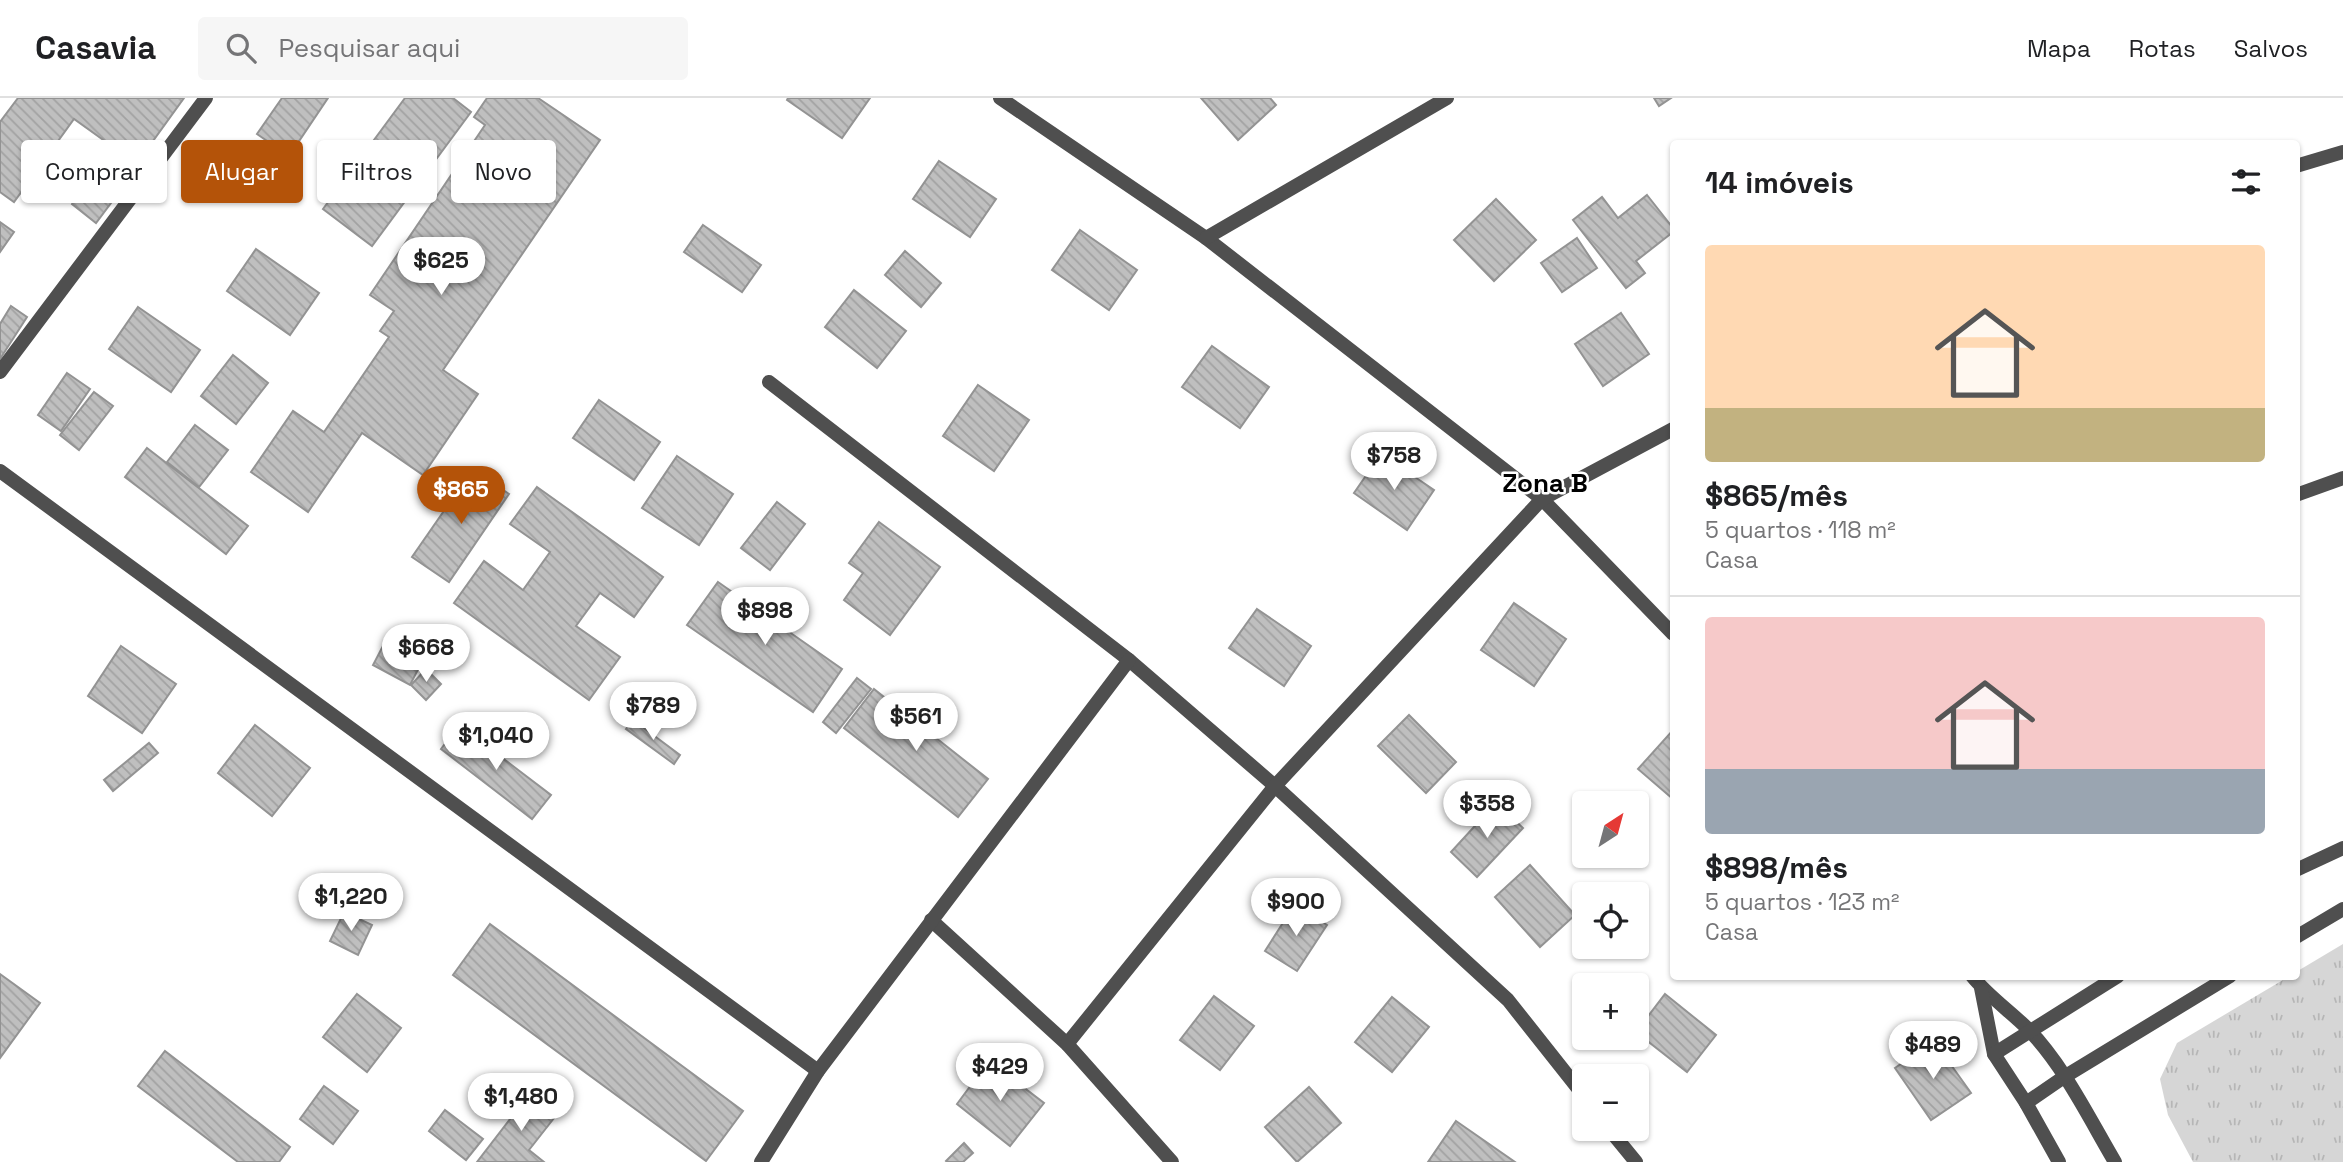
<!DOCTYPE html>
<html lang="pt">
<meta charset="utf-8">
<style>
body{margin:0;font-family:"Space Grotesk",sans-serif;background:#f6f6f6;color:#202124;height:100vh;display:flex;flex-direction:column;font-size:26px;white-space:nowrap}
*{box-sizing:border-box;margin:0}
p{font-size:23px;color:#757577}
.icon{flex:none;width:38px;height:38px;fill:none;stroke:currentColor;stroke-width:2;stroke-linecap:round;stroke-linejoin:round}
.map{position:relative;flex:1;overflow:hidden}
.sheet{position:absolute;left:1670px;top:42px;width:630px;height:840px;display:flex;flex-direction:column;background:#fff;border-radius:7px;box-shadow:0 2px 5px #0004}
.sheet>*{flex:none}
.hud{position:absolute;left:21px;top:42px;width:665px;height:63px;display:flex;gap:14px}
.needle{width:46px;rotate:36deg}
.controls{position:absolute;left:1572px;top:693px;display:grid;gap:14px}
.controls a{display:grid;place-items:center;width:77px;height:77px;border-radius:7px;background:#fff;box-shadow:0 2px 5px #0004;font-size:35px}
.price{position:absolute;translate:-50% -60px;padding:0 16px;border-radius:24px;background:#fff;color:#222;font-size:23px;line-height:46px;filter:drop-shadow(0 2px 4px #0008)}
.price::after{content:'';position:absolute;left:50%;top:42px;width:21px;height:16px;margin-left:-10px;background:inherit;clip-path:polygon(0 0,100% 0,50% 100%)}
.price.selected{background:#b45309;color:#fff}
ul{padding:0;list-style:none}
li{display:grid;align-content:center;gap:14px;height:371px;padding:0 35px}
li+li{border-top:2px solid #e0e0e0}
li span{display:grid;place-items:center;height:217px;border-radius:7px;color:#555}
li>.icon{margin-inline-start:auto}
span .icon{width:126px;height:126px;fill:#fffc;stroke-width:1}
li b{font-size:30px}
h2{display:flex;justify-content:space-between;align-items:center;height:84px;padding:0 35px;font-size:30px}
.chip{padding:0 24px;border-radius:7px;background:#fff;box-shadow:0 2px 5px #0004;font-size:24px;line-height:63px}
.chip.selected{background:#b45309;color:#fff}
header{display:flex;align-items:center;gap:42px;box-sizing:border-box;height:98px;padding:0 35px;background:#fff;border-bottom:2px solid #e0e0e0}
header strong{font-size:33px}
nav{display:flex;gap:38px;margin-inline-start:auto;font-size:24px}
.search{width:490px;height:63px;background:#f6f6f6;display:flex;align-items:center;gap:18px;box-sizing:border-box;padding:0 24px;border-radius:7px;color:#757577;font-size:26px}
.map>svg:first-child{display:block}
.grass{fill:url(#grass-tufts)}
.building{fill:url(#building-back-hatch);stroke:#939393;stroke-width:2}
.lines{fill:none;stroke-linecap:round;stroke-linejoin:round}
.street{stroke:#4f4f4f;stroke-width:14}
.labels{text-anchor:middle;stroke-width:5;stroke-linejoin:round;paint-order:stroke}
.neighbourhood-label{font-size:26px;font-weight:bold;fill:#000;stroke:#fff}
</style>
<header>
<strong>Casavia</strong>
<div class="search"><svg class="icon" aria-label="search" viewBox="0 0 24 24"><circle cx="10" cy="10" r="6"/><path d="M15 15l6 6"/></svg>Pesquisar aqui</div>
<nav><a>Mapa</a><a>Rotas</a><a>Salvos</a></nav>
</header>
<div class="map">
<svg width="2343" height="1064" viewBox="0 0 2343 1064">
<defs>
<pattern id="grass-tufts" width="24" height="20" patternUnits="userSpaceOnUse" patternTransform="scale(1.75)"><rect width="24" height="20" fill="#d6d6d6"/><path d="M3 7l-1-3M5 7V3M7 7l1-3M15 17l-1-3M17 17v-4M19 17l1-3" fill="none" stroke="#b6b6b6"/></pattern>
<pattern id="building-back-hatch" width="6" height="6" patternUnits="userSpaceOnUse" patternTransform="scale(1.75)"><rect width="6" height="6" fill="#bfbfbf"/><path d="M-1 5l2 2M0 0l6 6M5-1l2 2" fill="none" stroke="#a2a2a2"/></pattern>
</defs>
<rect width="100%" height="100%" fill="#fff"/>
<!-- grass -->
<polygon class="grass" points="2343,846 2343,1064 2193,1064 2168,1017 2160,981 2177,945 2288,879 2296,878 2296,874"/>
<!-- building -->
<g class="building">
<polygon points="18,0 184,0 132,72 109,55 113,49 74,21 14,104 0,94 0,24"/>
<polygon points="282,0 328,0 289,58 257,36"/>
<polygon points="405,0 453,0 471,14 372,148 323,111"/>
<polygon points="487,0 538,0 600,42 443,272 478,296 423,377 362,335 308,414 251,374 293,313 324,334 389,239 380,233 394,213 370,197 485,27 474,19"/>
<polygon points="788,0 870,0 842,40 787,2"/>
<polygon points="1201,0 1270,0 1276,7 1238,42"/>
<polygon points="1654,0 1671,0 1659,8"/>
<polygon points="108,58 132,77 96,125 72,106"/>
<polygon points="939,63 996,101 970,139 913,101"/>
<polygon points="1647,97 1673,130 1673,134 1636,163 1645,175 1626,190 1573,122 1602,99 1618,120"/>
<polygon points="1496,101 1536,142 1494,183 1454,142"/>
<polygon points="0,124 14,134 0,154"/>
<polygon points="703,127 761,167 742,194 684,154"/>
<polygon points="1080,132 1137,172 1109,212 1052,172"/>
<polygon points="1577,140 1597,170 1562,194 1541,165"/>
<polygon points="256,151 319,195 290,237 227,193"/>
<polygon points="905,153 941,185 921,209 885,177"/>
<polygon points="854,192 906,233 877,270 825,229"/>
<polygon points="11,208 27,219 0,261 0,226"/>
<polygon points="138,209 200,252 171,294 109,251"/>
<polygon points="1621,215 1649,256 1603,288 1575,246"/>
<polygon points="1212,248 1269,289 1240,330 1182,289"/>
<polygon points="233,257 268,285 236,326 201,298"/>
<polygon points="67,275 90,291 61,333 38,317"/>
<polygon points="978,287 1029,322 994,373 943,338"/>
<polygon points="94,294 113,308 79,352 60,337"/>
<polygon points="599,302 660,344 634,382 573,340"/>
<polygon points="195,327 228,352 199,389 167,364"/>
<polygon points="147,350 248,428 226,456 125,379"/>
<polygon points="1381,356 1434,392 1407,432 1354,395"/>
<polygon points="677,358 733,396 699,447 642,410"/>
<polygon points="473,371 509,396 449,484 412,459"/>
<polygon points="537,389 663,479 634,519 600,495 576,528 620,559 589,602 454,505 484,463 523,492 550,454 510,426"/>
<polygon points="777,404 805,426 770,472 741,450"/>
<polygon points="879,424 940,469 890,537 844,502 863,475 849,465"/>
<polygon points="718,484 842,571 813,614 687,527"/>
<polygon points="1514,505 1566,541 1534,588 1481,552"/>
<polygon points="1257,511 1311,548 1284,588 1229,550"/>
<polygon points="386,542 423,562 410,587 373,567"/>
<polygon points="121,548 176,586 142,635 88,598"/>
<polygon points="426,571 441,586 426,602 411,587"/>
<polygon points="857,580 871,591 836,635 823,624"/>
<polygon points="874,591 988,681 958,719 844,630"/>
<polygon points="1409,617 1456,664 1426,695 1378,648"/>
<polygon points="633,622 680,657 674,666 626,631"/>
<polygon points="255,627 310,670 272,718 218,675"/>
<polygon points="459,627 551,697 532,721 441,651"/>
<polygon points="1673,632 1673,701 1638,671"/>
<polygon points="149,645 158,655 113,693 104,682"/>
<polygon points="1496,705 1523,730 1477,779 1451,754"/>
<polygon points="1530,767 1575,817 1540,849 1495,799"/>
<polygon points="1295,806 1327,827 1297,873 1265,853"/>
<polygon points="344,814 372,827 358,857 330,843"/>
<polygon points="490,826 743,1013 706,1063 453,877"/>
<polygon points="0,876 40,905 0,960"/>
<polygon points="357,896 401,930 367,974 323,939"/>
<polygon points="1665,896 1716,937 1687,974 1636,934"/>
<polygon points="1214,898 1254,928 1220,972 1180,942"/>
<polygon points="1392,899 1429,929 1392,974 1355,944"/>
<polygon points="1934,943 1971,995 1931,1022 1895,970"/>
<polygon points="165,953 290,1049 279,1064 238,1064 138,988"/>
<polygon points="989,963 1044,1005 1010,1048 957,1006"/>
<polygon points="324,988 358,1013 333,1046 300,1021"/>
<polygon points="1309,989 1341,1025 1297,1064 1265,1029"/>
<polygon points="531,994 558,1015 529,1052 544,1064 477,1064"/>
<polygon points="445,1012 483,1041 466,1062 429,1033"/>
<polygon points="1456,1023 1515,1064 1428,1064"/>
<polygon points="964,1045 973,1055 963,1064 947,1064 946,1063"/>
</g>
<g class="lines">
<!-- street -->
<g class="street">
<polyline points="1000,0 1206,140 1542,401 1673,536"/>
<polyline points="2296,68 2343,54"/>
<polyline points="1206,140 1447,0"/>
<polyline points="0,274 206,0"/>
<polyline points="769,284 1129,562 1275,688 1508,902 1584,998"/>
<polyline points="0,373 818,973"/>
<polyline points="2296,397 2343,380"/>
<polyline points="2296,772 2343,750"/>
<polyline points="931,822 1067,946 1172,1064"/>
<polyline points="2296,839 2343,811"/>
<path d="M1972,878C1988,898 2010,913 2028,931C2064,968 2089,1020 2115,1064"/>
<polyline points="1981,890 1994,956 2026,1005 2059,1064"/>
<polyline points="1067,946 1275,688 1542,401 1673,331"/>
<polyline points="1994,956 2118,878"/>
<polyline points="2026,1005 2064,979 2230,878"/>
<polyline points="1609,1031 1636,1064"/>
<polyline points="761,1064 818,973 1129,562"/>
</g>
</g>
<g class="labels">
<!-- neighbourhood labels -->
<g class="neighbourhood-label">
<text x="1545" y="394">Zona B</text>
</g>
</g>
</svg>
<div class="controls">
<a><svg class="needle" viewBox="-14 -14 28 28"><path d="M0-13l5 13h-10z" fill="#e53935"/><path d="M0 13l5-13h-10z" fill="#757577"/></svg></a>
<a><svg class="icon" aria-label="locate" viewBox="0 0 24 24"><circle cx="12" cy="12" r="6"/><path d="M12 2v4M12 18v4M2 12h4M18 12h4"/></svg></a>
<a>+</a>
<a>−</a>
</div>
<b class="price" style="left:441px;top:199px">$625</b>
<b class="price" style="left:1394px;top:394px">$758</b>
<b class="price selected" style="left:461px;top:428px">$865</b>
<b class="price" style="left:765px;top:549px">$898</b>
<b class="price" style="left:426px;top:586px">$668</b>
<b class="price" style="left:653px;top:644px">$789</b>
<b class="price" style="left:916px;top:655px">$561</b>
<b class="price" style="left:496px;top:674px">$1,040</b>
<b class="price" style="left:1487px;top:742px">$358</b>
<b class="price" style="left:351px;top:835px">$1,220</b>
<b class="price" style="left:1296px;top:840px">$900</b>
<b class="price" style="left:1933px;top:983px">$489</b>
<b class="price" style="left:1000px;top:1005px">$429</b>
<b class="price" style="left:521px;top:1035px">$1,480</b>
<div class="hud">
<a class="chip">Comprar</a>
<a class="chip selected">Alugar</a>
<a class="chip">Filtros</a>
<a class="chip">Novo</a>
</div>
<section class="sheet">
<h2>14 imóveis<svg class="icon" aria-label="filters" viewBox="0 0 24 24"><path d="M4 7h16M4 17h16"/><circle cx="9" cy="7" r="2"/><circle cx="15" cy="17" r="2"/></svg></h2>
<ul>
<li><span style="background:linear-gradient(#ffd9b3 75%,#c2b280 0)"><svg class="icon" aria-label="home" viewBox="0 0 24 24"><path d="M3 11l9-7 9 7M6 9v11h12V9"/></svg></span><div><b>$865/mês</b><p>5 quartos · 118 m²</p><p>Casa</p></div></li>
<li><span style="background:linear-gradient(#f6c9c9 70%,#9aa5b1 0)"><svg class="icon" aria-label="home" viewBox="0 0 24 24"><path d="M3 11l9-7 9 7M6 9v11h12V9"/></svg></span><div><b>$898/mês</b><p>5 quartos · 123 m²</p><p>Casa</p></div></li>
</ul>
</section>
</div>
